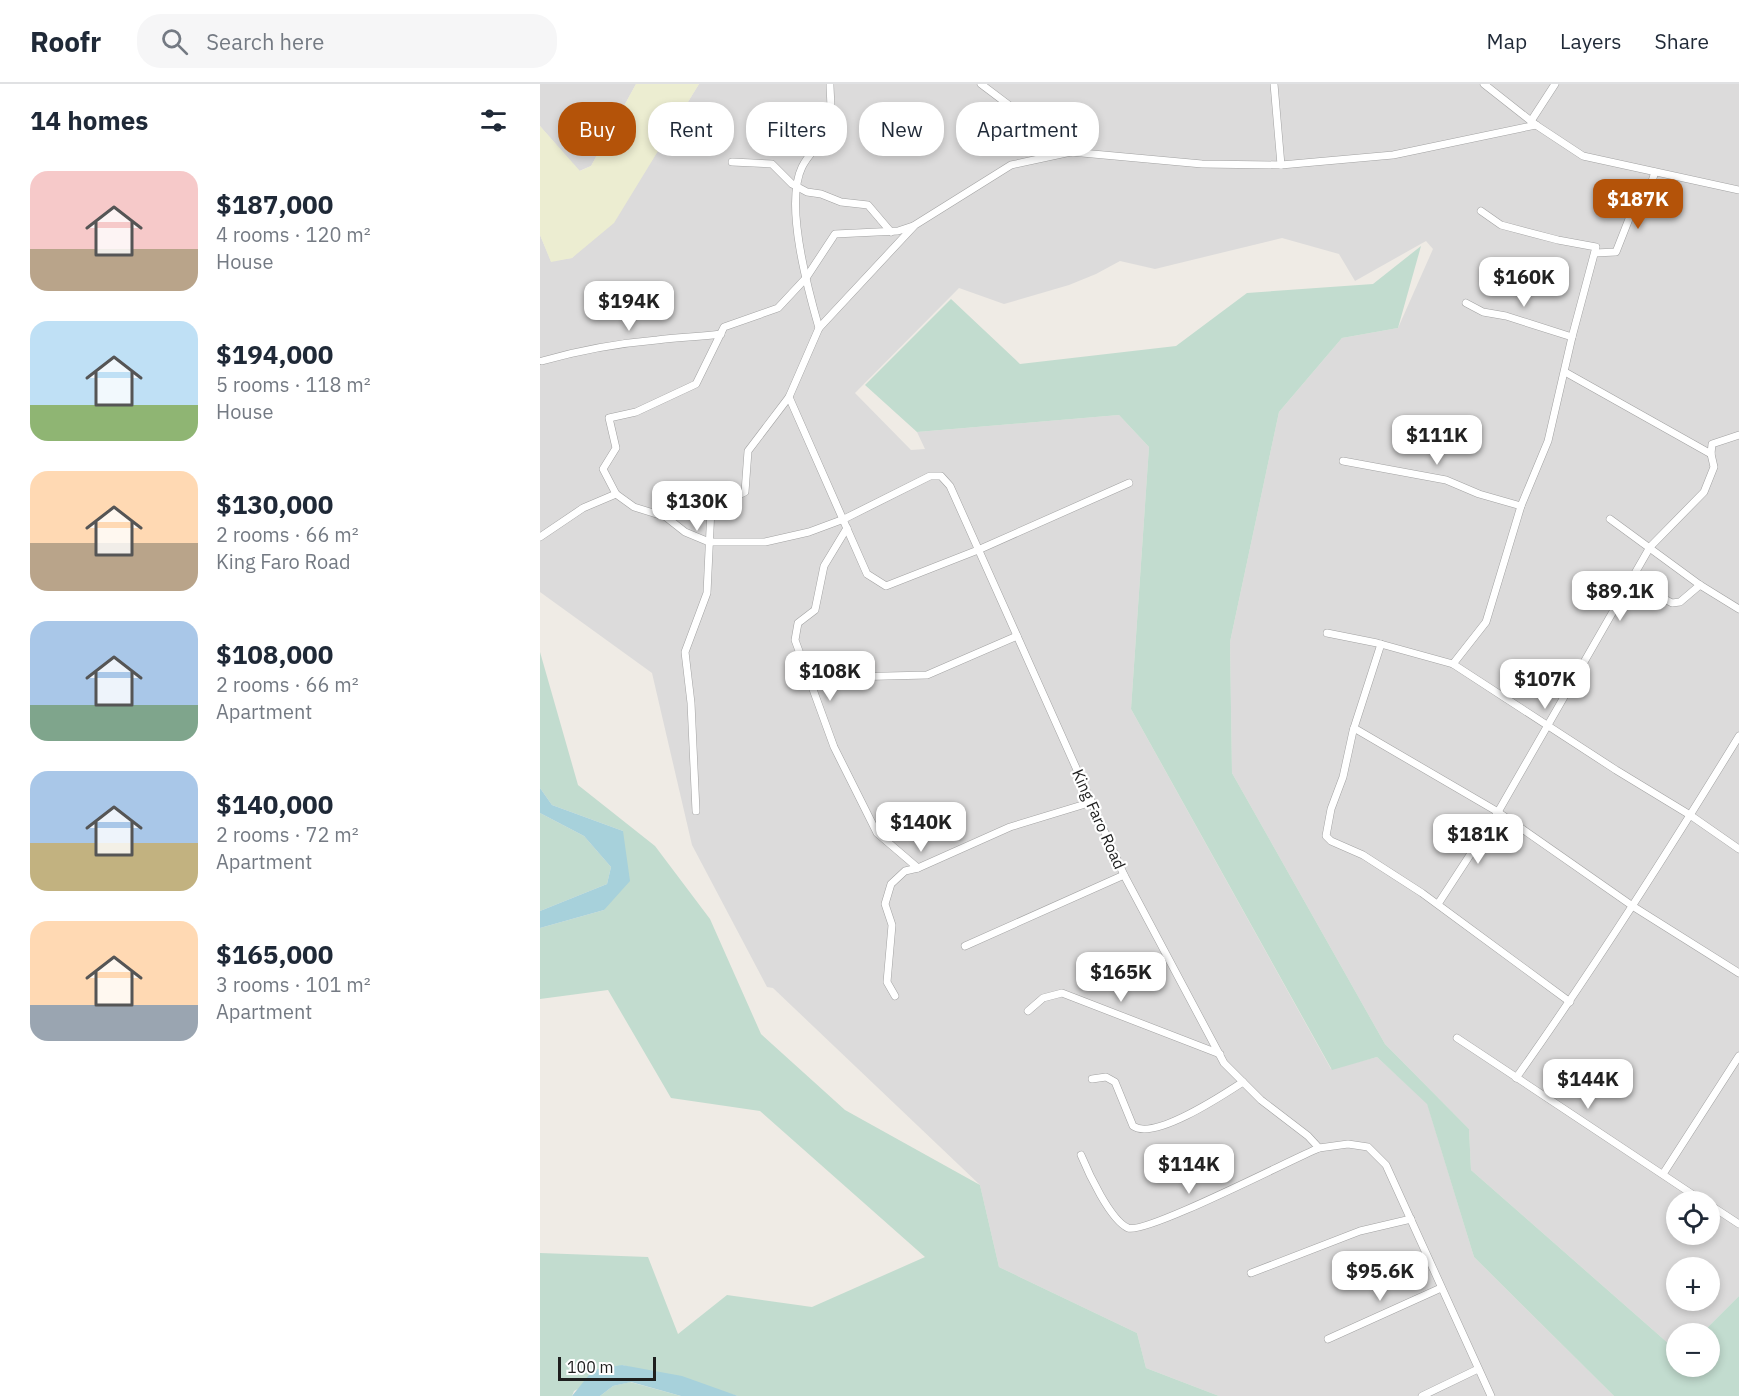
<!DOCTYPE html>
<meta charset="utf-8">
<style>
body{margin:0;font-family:"IBM Plex Sans",sans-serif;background:#f6f6f7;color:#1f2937;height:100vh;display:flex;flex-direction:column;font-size:22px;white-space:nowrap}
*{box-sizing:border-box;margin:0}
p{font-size:20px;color:#747a83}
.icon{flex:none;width:33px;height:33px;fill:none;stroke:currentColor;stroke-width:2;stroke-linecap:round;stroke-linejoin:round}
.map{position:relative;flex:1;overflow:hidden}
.panel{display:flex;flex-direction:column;background:#fff;width:540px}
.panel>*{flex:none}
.guide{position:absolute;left:18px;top:18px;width:570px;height:54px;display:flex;gap:12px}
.fabs{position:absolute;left:1126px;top:1107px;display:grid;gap:12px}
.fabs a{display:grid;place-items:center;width:54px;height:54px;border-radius:50%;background:#fff;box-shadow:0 3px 9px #0003;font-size:30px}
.scale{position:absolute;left:18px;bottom:15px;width:98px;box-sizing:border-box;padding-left:6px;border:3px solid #1e1e1e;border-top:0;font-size:16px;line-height:21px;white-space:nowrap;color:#1e1e1e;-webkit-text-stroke:4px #fff;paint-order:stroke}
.price{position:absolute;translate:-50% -51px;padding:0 14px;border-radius:12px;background:#fff;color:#222;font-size:20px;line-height:39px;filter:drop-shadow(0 2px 3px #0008)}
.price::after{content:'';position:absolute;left:50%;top:36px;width:18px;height:14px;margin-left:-9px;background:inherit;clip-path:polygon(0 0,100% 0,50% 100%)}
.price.active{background:#b45309;color:#fff}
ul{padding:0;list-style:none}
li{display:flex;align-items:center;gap:18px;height:150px;padding:0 30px}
li span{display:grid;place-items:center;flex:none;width:168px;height:120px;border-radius:18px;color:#555}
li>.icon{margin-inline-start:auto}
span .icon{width:72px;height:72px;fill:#fffc;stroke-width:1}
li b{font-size:26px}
h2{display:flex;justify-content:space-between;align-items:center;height:72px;padding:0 30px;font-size:26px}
.pill{padding:0 21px;border-radius:24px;background:#fff;box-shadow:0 3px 9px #0003;font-size:21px;line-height:54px}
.pill.active{background:#b45309;color:#fff}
header{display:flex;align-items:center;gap:36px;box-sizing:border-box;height:84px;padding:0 30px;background:#fff;border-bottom:2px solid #e0e1e3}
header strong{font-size:28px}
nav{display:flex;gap:33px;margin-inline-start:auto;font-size:21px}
.search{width:420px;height:54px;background:#f6f6f7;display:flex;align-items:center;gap:15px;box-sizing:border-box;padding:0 21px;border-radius:24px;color:#747a83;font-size:22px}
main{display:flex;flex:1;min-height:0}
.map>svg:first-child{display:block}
.residential{fill:#dcdbdb;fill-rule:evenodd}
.farmland{fill:#ecedd1}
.wetland{fill:#c2dccf}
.water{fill:#a7d1db}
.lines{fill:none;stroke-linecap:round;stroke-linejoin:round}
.minor-casing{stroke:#a2a2a2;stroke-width:8}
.minor{stroke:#fff;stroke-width:7}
.labels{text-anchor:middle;stroke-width:4.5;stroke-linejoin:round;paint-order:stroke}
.street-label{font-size:16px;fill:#1e1e1e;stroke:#fff}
</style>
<header>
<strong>Roofr</strong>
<div class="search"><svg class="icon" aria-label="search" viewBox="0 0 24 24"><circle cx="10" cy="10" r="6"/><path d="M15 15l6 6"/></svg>Search here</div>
<nav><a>Map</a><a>Layers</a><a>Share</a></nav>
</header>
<main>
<section class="panel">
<h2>14 homes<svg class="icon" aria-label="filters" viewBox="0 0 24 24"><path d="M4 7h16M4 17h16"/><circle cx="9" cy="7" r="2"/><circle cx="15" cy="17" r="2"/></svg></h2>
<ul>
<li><span style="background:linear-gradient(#f6c9c9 65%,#b9a48a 0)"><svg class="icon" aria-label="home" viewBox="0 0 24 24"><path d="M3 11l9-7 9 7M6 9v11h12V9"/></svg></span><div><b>$187,000</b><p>4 rooms · 120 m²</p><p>House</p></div></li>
<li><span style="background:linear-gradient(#bfe0f5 70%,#8fb573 0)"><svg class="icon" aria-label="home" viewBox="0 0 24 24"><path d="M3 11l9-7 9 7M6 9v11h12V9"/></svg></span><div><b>$194,000</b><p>5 rooms · 118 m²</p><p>House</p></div></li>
<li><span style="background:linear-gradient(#ffd9b3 60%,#b9a48a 0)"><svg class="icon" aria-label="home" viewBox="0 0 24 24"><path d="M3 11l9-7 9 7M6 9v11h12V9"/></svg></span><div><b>$130,000</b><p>2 rooms · 66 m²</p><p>King Faro Road</p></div></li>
<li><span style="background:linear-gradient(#a9c7e8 70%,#7fa58c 0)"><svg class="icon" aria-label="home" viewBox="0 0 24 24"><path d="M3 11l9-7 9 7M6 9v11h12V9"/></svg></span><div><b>$108,000</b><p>2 rooms · 66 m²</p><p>Apartment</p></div></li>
<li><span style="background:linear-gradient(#a9c7e8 60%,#c2b280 0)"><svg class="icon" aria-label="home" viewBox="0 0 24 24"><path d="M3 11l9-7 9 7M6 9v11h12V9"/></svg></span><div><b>$140,000</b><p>2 rooms · 72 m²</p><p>Apartment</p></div></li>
<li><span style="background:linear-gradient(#ffd9b3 70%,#9aa5b1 0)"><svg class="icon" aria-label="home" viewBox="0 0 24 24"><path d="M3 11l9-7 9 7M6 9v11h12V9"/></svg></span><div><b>$165,000</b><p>3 rooms · 101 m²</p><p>Apartment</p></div></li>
</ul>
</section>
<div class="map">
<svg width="1199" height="1312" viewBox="0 0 1199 1312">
<rect width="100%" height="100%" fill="#efebe5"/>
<!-- residential -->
<g class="residential">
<polygon points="0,0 96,0 51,82 39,87 0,42"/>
<path d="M159,0H1199V1212L1162,1249L1137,1250V1267L931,1086L929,1045L845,960L692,689L690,558L739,328L802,254L858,244L893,165L886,157L815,197L799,170L742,154L615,185L580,177L556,190L529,201L464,220L419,204L315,309L371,366L385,365L377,348L579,331L609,363L591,625L791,985L837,973L887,1019L934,1173L1074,1312H679L606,1284L597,1249L459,1183L440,1101L233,904L227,903L152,761L112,589L0,508V151L11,177L32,174L89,113ZM1137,1118H1170V1150H1137ZM1137,1184H1170V1216H1137Z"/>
</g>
<!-- farmland -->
<polygon class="farmland" points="96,0 159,0 74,139 32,174 11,178 0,151 0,42 40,87 51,82"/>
<!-- wetland -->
<g class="wetland">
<polygon points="881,162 858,244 802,254 739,328 690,558 692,689 845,960 929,1045 931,1086 1137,1267 1137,1282 1170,1282 1170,1250 1162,1249 1199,1212 1199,1312 1074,1312 934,1173 887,1020 837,973 792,986 591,625 609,363 579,331 377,348 325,301 411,215 480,280 636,262 707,209 833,200"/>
<polygon points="0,568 38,701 115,762 170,835 221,950 305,1026 440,1101 459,1183 597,1249 606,1284 679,1312 198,1312 82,1281 34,1307 32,1312 0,1312 0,1169 108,1173 138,1250 187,1211 272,1223 385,1173 220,1027 131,1014 68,906 0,915 0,844 64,826 83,747 12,721 0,704"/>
<polygon points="0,729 44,752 71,783 67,800 0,827"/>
<polygon points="90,1298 141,1312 60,1312 73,1302"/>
</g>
<!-- water -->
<g class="water">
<polygon points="0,704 12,721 83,747 90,797 64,826 0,844 0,827 67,800 71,783 44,752 0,729"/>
<polygon points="82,1281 142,1292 198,1312 141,1312 91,1298 73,1302 60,1312 32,1312 53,1286"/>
</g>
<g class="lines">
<!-- minor casing -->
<g class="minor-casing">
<g id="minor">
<polyline points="441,0 531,68"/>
<polyline points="734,0 741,81"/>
<polyline points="944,0 996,41 1043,72 1199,106"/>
<polyline points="991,37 1015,0"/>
<polyline points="192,78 232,80 252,100 267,108 281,110 301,118 328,121 351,148"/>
<polyline points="1055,169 1076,168 1098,112 1110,103 1115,88"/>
<polyline points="926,219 943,228 966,232 1032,253"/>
<path d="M279,244C268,206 244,120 262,83C268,71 279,61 286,50C294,36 290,15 290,0"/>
<path d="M2,277C37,267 81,259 117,256C138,253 160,253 181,250"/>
<polyline points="1025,288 1171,370"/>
<polyline points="803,377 906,396 939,410 981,422"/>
<polyline points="589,399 438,466 346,502 327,490 249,313 279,244 375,141 471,81 531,68 662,80 741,81 853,71 996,41"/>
<polyline points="76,410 94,423 126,433 145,448 169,458 225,458 269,448 304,435 390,392 401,392 410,402 584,791 684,979 721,1016 768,1052 779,1064 808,1060 828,1063 846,1081 951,1312"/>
<polyline points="1070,435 1160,501 1199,525"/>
<polyline points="307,444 284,482 275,526 258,539 255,556 294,663 337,749 378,784"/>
<polyline points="0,453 43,424 76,410 63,385 76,364 69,334 96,328 156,300 184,243 238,224 266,194 295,150 358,147 373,142"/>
<polyline points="1089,496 1132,519 1140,518 1160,501"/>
<polyline points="787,549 837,559 913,580 1076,686 1150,731 1199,765"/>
<polyline points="841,560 813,647 803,693 791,725 786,752 791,757 823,771 882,809 1030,918"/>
<polyline points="913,580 946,538 981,422 1008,357 1032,253 1056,163 1018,156 961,141 941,127"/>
<polyline points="268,594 387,591 477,552"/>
<polyline points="814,644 958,728 1094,823 1199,889"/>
<polyline points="156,727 151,619 145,568 167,509 171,424 205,408 208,367 249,313"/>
<polyline points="898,820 958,728 1110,463 1164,408 1174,383 1171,370 1172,360 1199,351"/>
<polyline points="425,862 584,791"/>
<polyline points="355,912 347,898 352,841 345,820 351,800 365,787 378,784 470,743 552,718"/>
<polyline points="488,927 503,914 522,909 680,970"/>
<polyline points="917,954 1164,1118"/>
<path d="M976,994C1055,883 1128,768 1199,652"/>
<path d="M552,995L566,993L575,998L593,1042C614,1057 683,1011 703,998"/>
<path d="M541,1071C548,1088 570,1136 588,1144C605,1151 752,1075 779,1064"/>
<polyline points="1123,1090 1199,972"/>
<polyline points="1170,1121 1199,1140"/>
<polyline points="711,1189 820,1147 871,1135"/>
<polyline points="788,1255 901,1204"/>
<polyline points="882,1312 938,1285"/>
</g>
</g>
<!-- minor -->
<use href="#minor" class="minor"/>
</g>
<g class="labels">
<!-- street labels -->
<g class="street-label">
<text transform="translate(559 735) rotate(66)" y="6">King Faro Road</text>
</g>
</g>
</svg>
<div class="fabs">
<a><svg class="icon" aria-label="locate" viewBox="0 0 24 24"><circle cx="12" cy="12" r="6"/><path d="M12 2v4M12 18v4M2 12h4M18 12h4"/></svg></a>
<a>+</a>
<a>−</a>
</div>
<div class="scale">100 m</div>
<b class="price active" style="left:1098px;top:146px">$187K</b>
<b class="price" style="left:984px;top:224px">$160K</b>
<b class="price" style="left:89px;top:248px">$194K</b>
<b class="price" style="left:897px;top:382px">$111K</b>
<b class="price" style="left:157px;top:448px">$130K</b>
<b class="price" style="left:1080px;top:538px">$89.1K</b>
<b class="price" style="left:290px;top:618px">$108K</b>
<b class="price" style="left:1005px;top:626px">$107K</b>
<b class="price" style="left:381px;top:769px">$140K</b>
<b class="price" style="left:938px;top:781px">$181K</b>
<b class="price" style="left:581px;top:919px">$165K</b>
<b class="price" style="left:1048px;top:1026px">$144K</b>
<b class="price" style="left:649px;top:1111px">$114K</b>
<b class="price" style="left:840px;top:1218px">$95.6K</b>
<div class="guide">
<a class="pill active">Buy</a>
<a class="pill">Rent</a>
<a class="pill">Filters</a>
<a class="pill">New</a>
<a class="pill">Apartment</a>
</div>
</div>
</main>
